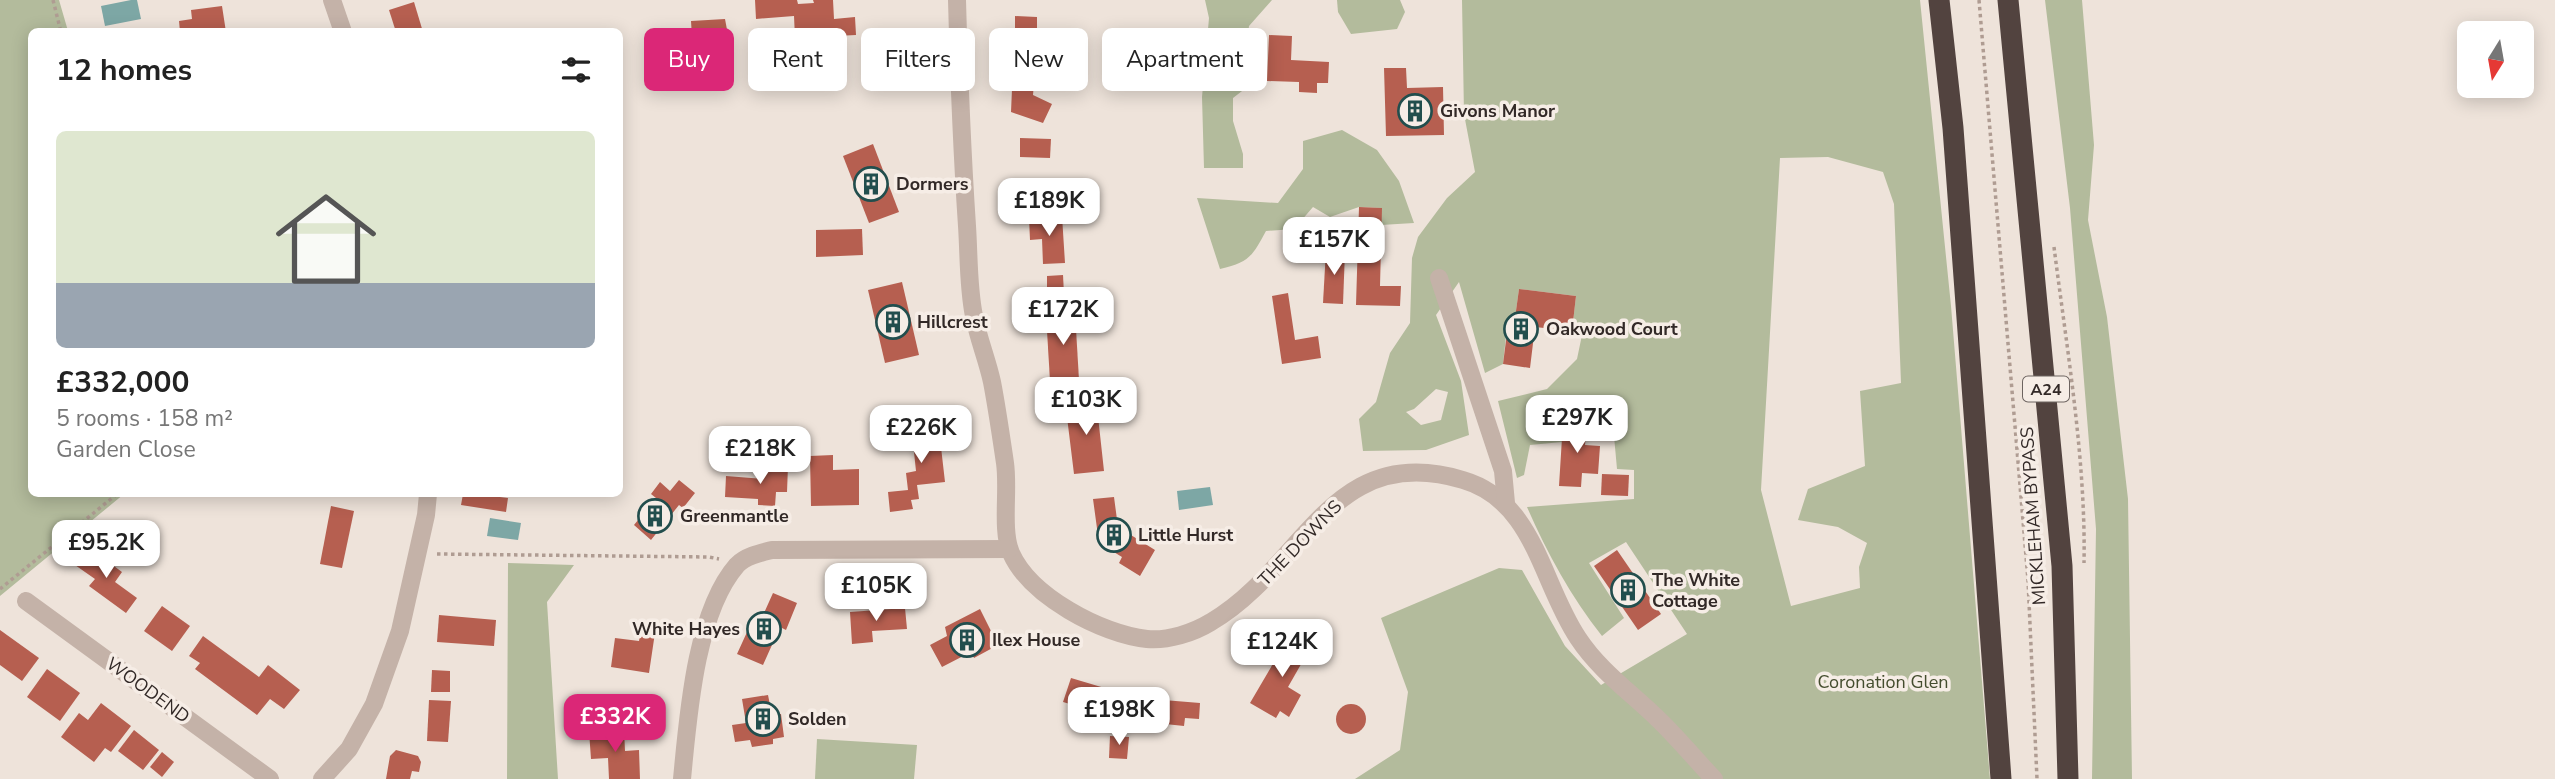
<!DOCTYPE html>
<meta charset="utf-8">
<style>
body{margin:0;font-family:"Nunito Sans",sans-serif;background:#f2f2f2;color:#222;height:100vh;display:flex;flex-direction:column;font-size:26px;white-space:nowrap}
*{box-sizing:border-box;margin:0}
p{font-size:23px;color:#767676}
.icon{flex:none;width:38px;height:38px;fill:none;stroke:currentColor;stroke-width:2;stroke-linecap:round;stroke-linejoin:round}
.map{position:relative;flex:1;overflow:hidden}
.side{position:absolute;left:28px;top:28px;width:595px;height:469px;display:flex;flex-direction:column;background:#fff;border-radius:10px;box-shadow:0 4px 18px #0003}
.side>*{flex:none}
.guide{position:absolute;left:644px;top:28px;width:665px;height:63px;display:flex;gap:14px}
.needle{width:46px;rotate:191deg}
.fabs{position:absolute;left:2457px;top:21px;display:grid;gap:14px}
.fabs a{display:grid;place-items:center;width:77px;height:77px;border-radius:10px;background:#fff;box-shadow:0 4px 18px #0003;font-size:35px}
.price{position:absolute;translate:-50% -60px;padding:0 16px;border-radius:14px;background:#fff;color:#222;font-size:23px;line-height:46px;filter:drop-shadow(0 2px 4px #0008)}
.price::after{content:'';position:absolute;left:50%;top:42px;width:21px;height:16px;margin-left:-10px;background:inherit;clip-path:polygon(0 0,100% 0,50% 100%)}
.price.active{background:#db2777;color:#fff}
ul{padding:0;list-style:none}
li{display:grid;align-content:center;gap:14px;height:371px;padding:0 28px}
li+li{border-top:2px solid #e0e0e0}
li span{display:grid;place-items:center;height:217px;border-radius:10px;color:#555}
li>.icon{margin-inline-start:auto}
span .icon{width:126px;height:126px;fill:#fffc;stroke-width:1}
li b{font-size:30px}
h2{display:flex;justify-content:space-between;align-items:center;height:84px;padding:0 28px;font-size:30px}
.chip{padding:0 24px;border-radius:10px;background:#fff;box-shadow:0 4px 18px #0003;font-size:24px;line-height:63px}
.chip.active{background:#db2777;color:#fff}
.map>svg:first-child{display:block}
.green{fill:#b3bb9c;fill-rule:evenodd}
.water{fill:#7da7a5}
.building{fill:#b65f50}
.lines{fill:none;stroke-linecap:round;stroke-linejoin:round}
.path{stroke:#af9c92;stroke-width:3.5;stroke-dasharray:3.5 3.5;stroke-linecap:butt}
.minor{stroke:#c4b2a8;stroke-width:18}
.highway{stroke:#52433f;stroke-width:21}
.labels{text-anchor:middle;stroke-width:7;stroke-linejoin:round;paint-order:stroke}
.shield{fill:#f6ede6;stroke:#6d6460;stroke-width:2}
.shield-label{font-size:16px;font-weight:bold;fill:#322927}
.poi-label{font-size:18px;font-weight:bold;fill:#322927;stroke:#f6ede6;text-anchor:start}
.street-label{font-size:18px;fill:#322927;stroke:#f6ede6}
.park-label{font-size:18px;fill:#444d2e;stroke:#f6ede6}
</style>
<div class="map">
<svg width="2555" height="779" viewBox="0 0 2555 779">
<rect width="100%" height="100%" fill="#eee3da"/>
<!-- green -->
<g class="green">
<polygon points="0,0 59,0 68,31 32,32 32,494 124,494 0,596"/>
<polygon points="1205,0 1272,0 1249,26 1247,42 1255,81 1233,98 1233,121 1243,154 1243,168 1204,168 1202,97 1209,18"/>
<polygon points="1337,0 1400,0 1405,12 1397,29 1351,34 1338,12"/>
<path d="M1462,0H1920L1951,306L1990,779H1355L1400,750L1408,692L1381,618L1499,568L1522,570L1565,646L1601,685L1687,634L1626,542L1589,563L1624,618L1602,636C1571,597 1547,553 1527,507L1634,499V470L1617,469L1613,425L1563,422L1562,442L1530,445L1524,475L1517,478L1498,401L1547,389L1577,359L1582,335L1572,331L1576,296L1519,289L1515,318L1508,317L1503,364L1485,373L1459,282L1436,315L1461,381L1469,435L1426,450L1363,451L1359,419L1376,402L1390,353L1410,323L1412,258L1418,237L1447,198L1475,172L1464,114ZM1828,157L1883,172L1894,204L1901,383L1860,391L1865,466L1808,489L1798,520L1838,527L1867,543L1859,567L1860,588L1791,606L1761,490L1780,158ZM1436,389L1448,392L1441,420L1421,425L1406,412L1414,409Z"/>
<polygon points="2045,0 2082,0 2094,145 2088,220 2107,317 2128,499 2132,779 2092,779 2096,529 2070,208"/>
<path d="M1342,130L1377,150L1399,181L1414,223L1381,225V208L1359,207L1330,217L1313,207L1294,229L1266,231C1252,257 1249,262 1220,269L1197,198L1278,203L1303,169V141Z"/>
<polygon points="508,563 574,565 547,602 558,779 507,779"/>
<polygon points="817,739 917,745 914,779 815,779"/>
</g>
<!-- water -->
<g class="water">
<polygon points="131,0 137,0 141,19 105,26 101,6"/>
<polygon points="1210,487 1213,505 1179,510 1177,491"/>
<polygon points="490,518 521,523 518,540 487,536"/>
</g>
<!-- building -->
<g class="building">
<polygon points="755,0 797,0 798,4 814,3 813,0 833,0 834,19 855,17 856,35 795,38 794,16 756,19"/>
<polygon points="414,2 423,32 396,32 389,10"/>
<polygon points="222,6 226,32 180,32 179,21 192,19 191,10"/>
<polygon points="1015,16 1037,17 1037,36 1015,35"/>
<polygon points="725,19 728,35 692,37 691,21"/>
<polygon points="1269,35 1292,36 1291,60 1329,62 1328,83 1317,83 1317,93 1299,92 1299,82 1267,81"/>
<polygon points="1014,43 1037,46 1033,95 1052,104 1043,123 1011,112"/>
<polygon points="1384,68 1406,68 1407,88 1443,87 1444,135 1386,136"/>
<polygon points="1020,138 1051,139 1050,158 1020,157"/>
<polygon points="873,144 899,212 869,223 843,156"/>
<polygon points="1359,207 1382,208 1380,286 1401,286 1400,306 1356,305"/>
<polygon points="1062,216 1065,263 1043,264 1042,239 1030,240 1029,218"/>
<polygon points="862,229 863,255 816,257 816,230"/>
<polygon points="1326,250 1345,251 1343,304 1323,303"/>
<polygon points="1063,275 1064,294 1047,294 1047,276"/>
<polygon points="902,282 919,355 885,363 868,290"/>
<polygon points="1519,289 1576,296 1572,331 1535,327 1530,368 1503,364 1509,317 1515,318"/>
<polygon points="1288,293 1295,340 1318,336 1321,358 1282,364 1272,296"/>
<polygon points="1075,312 1079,380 1050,381 1046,314"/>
<polygon points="1096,398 1104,471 1074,474 1067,417 1073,416 1072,401"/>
<polygon points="938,421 945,482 917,485 919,499 911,500 913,509 890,512 888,492 908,490 906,473 916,471 911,424"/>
<polygon points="1563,422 1587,424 1585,445 1600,446 1598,474 1582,473 1581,487 1559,486"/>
<polygon points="833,455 833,470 859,469 859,505 811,506 810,456"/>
<polygon points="764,464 788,466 787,492 776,492 775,506 758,505 758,499 725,497 726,476 764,479"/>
<polygon points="1602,474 1629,475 1628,496 1601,495"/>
<polygon points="679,480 695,493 683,508 679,505 651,540 634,525 656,498 651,494 660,482 670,491"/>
<polygon points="463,494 500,494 500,497 508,498 506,512 461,505"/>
<polygon points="1114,497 1118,527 1155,550 1140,576 1119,563 1122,557 1099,543 1093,499"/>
<polygon points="331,506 354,511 342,568 320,564"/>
<polygon points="88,547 122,572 115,582 137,598 126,613 89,586 95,579 75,565"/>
<polygon points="1617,550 1661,614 1638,630 1594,566"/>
<polygon points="773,593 797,603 786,630 780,627 763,665 737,654 753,619 760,622"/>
<polygon points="162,606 190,626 172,651 144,631"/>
<polygon points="905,608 907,629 872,631 873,642 852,644 850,612"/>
<polygon points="980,609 998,645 974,658 971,652 942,667 930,645 947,636 945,627"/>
<polygon points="439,615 496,620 494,646 437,642"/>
<polygon points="642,623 656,626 649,673 611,667 615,638 639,641"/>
<polygon points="0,630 39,658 22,681 0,665"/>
<polygon points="1291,633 1312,645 1288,687 1301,695 1289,717 1280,711 1276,718 1250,703"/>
<polygon points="203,636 259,677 268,665 300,690 284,709 270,699 257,715 195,669 200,663 189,656"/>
<polygon points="47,669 80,693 60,721 27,697"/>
<polygon points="432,670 450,671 450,692 431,692"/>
<polygon points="1071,678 1118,692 1111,716 1063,702"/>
<polygon points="768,695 772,715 781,714 784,737 773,739 773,744 752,747 750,740 735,742 732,725 746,723 742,699"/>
<polygon points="1139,698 1200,703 1199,719 1185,718 1184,726 1137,721"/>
<polygon points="429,700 451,701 448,742 427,741"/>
<polygon points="101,703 131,726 111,752 105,748 94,762 61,737 79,713 88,720"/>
<circle cx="1351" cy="719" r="15"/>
<polygon points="624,729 625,751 639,750 640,779 609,779 608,758 591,759 589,731"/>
<polygon points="134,730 159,750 143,770 118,751"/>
<polygon points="1110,736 1129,737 1127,759 1109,758"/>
<polygon points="396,750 418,756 421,762 419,772 412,771 410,779 386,779 390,756"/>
<polygon points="162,752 174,762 162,777 150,767"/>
</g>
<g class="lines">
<!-- path -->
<g class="path">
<polyline points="53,0 61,32"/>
<polyline points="1979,0 2028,580 2037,779"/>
<path d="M2054,247C2067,350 2086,461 2084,563"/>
<polyline points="437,554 709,557 719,559"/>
<polyline points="0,589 117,494"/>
</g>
<!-- minor -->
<g class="minor">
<polyline points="332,0 343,32"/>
<path d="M957,0C959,75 962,151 967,226C969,255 968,287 974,316C978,338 987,359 992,382C997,408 1001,436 1005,463C1009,490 1001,530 1011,553C1030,596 1101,634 1147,639C1168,641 1193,633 1211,622C1304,568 1331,440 1463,480C1535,501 1541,583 1578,638C1599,670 1630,692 1657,718C1677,737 1695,759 1714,779"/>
<polyline points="1439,278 1503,471 1506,503"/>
<polyline points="26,601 270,779"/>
<polyline points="322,779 349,749 374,704 400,631 426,515 428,494"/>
<path d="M682,779C688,718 695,613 737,565C746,556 760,553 772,550L1009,549"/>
</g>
<!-- highway -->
<g class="highway">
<polyline points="1939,0 1953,128 2001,779"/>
<polyline points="2008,0 2062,566 2068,779"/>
</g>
</g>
<!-- icons -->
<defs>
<g id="building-ring" transform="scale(1.75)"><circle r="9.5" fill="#f6ede6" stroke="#224e4d" stroke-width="1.5"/><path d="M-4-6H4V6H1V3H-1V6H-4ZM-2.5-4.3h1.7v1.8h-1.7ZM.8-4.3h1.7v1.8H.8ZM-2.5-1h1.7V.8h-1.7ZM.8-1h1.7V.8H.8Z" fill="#224e4d"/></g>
</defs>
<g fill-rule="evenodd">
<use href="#building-ring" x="1415" y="111"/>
<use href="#building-ring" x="871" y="184"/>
<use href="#building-ring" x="893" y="322"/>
<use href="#building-ring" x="1521" y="329"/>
<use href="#building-ring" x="655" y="516"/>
<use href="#building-ring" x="1114" y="535"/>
<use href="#building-ring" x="1628" y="590"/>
<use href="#building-ring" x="764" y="629"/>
<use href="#building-ring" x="967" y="640"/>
<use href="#building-ring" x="763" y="719"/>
</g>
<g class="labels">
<!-- shield labels -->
<rect class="shield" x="2023" y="376.5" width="46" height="25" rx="5"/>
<g class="shield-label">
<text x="2046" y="395">A24</text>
</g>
<!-- poi labels -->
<g class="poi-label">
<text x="1440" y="117">Givons Manor</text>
<text x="896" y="190">Dormers</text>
<text x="917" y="328">Hillcrest</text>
<text x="1546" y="335">Oakwood Court</text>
<text x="680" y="522">Greenmantle</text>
<text x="1138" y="541">Little Hurst</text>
<text x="1652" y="586">The White<tspan x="1652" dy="21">Cottage</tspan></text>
<text x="740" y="635" text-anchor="end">White Hayes</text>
<text x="992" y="646">Ilex House</text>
<text x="788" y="725">Solden</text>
</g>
<!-- street labels -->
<g class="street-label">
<text transform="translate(2033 516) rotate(-94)" y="6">MICKLEHAM BYPASS</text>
<text transform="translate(1300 543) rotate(-46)" y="6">THE DOWNS</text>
<text transform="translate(148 690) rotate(36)" y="6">WOODEND</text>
</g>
<!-- park labels -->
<g class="park-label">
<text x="1883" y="688">Coronation Glen</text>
</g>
</g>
</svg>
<div class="fabs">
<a><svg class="needle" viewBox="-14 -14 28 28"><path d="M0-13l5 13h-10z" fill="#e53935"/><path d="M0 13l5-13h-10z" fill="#767676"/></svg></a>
</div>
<b class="price" style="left:1049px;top:238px">£189K</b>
<b class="price" style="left:1334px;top:277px">£157K</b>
<b class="price" style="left:1063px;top:347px">£172K</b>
<b class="price" style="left:1086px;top:437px">£103K</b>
<b class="price" style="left:1577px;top:455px">£297K</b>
<b class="price" style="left:921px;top:465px">£226K</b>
<b class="price" style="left:760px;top:486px">£218K</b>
<b class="price" style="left:106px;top:580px">£95.2K</b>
<b class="price" style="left:876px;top:623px">£105K</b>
<b class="price" style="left:1282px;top:679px">£124K</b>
<b class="price" style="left:1119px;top:747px">£198K</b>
<b class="price active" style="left:615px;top:754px">£332K</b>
<div class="guide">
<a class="chip active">Buy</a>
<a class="chip">Rent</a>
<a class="chip">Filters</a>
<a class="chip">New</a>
<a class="chip">Apartment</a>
</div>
<section class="side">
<h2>12 homes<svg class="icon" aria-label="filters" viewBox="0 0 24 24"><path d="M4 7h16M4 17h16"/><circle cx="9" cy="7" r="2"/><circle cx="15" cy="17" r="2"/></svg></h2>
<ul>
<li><span style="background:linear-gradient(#dfe7d0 70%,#9aa5b1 0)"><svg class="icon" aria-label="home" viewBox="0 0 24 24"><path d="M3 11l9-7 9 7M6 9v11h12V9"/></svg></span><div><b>£332,000</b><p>5 rooms · 158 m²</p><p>Garden Close</p></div></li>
</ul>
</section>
</div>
